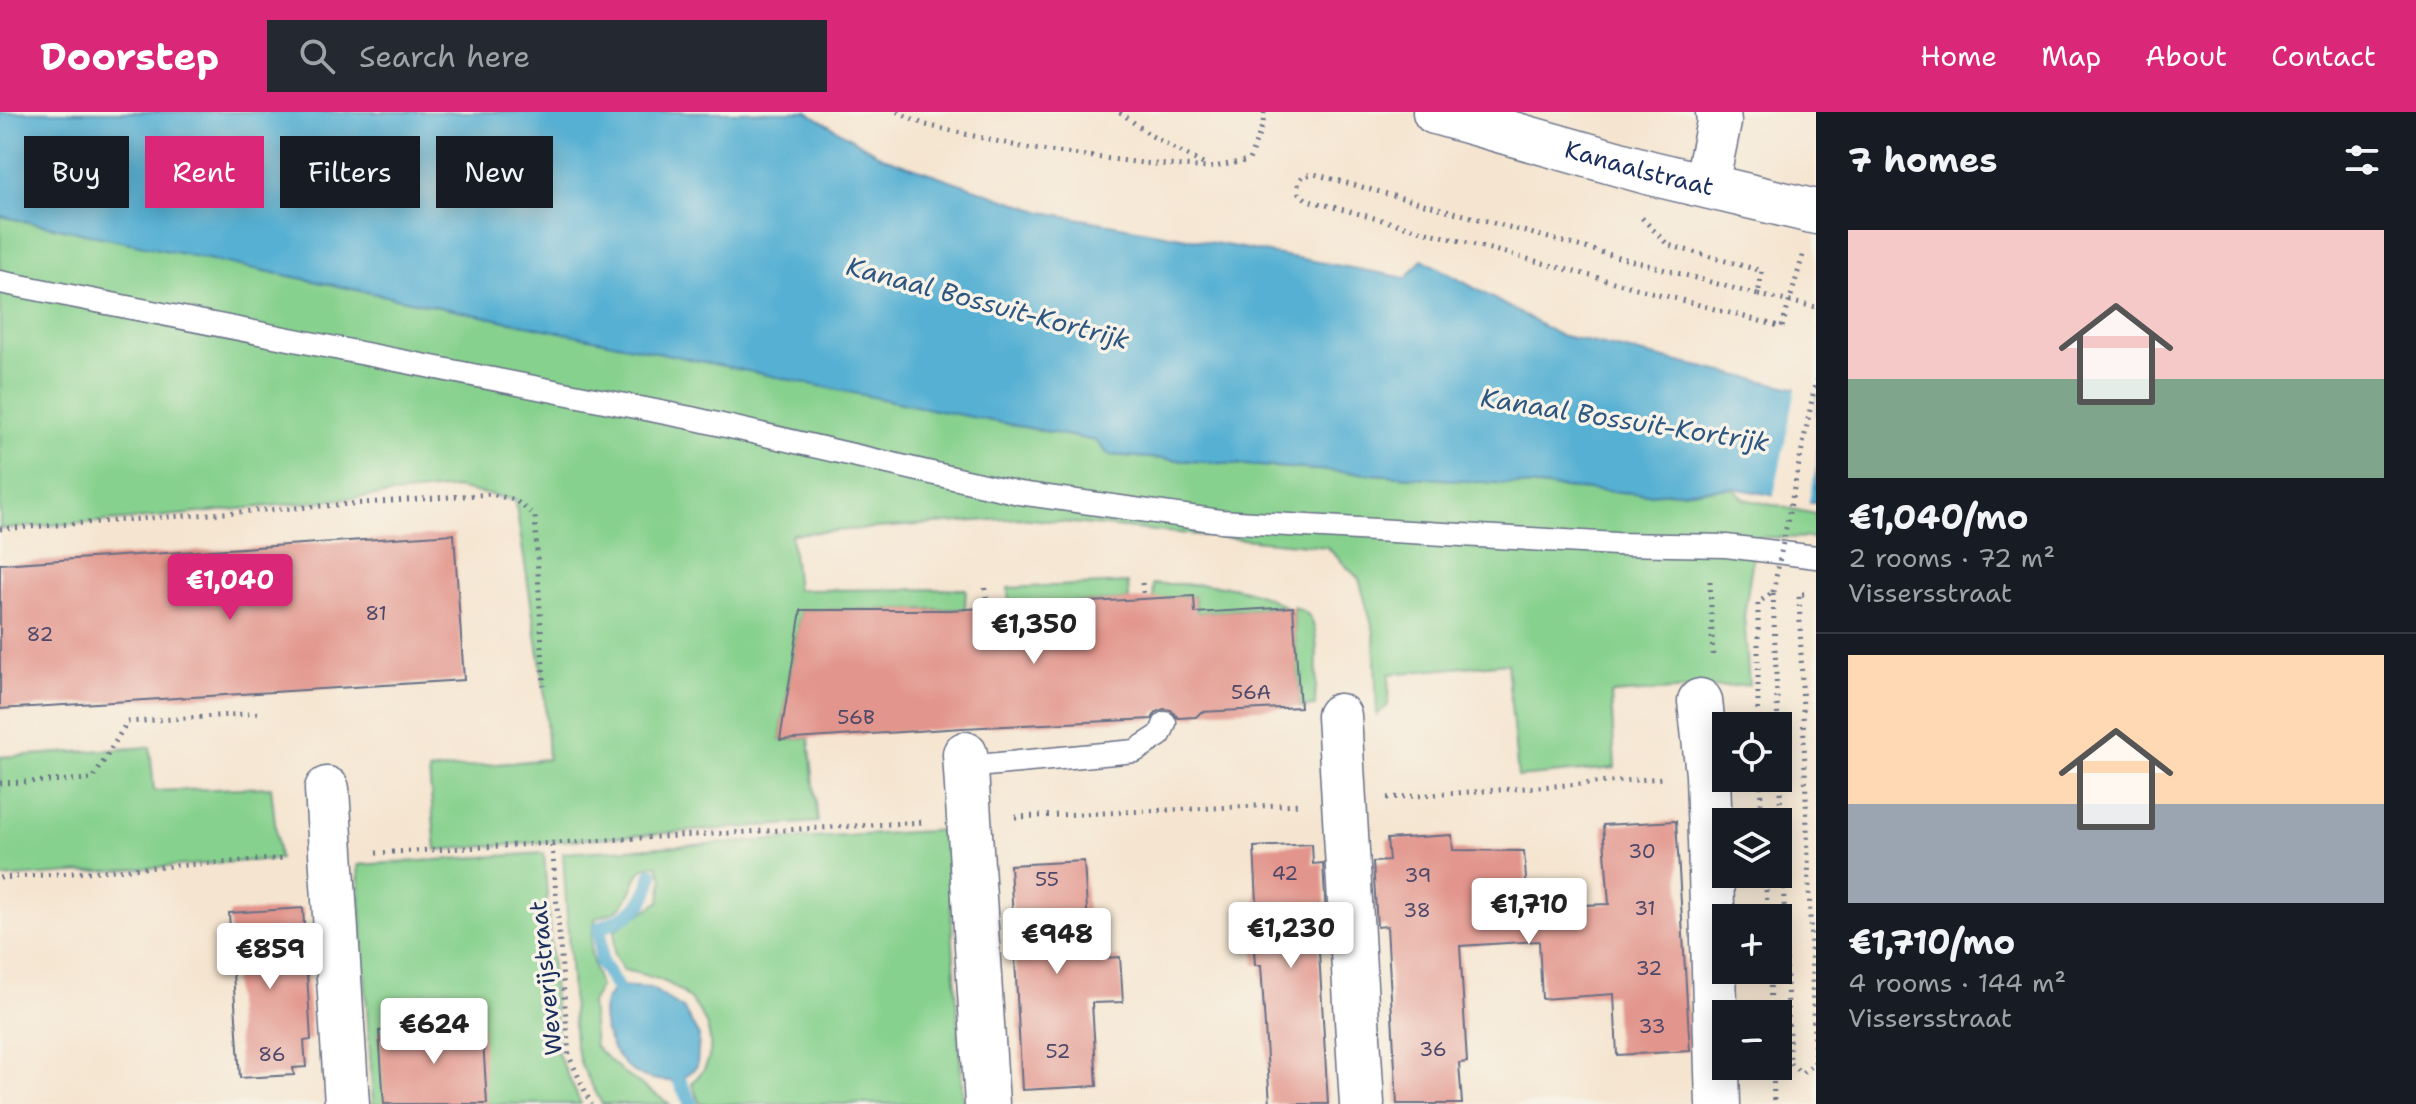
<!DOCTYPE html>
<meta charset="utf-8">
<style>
body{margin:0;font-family:"Shantell Sans",sans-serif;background:#242831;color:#f1f3f6;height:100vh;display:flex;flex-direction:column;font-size:30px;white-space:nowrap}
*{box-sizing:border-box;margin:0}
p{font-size:26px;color:#9ea1a6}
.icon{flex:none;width:44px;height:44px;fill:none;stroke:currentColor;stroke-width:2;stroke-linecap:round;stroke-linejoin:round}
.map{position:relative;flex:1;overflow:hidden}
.drawer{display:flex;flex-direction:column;background:#171b24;width:600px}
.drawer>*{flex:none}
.guide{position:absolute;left:24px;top:24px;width:760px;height:72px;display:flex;gap:16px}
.fabs{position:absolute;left:1712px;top:600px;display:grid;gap:16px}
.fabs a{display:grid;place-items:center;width:80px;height:80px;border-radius:0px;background:#171b24;box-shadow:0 4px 20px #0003;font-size:40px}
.price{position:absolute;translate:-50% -68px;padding:0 18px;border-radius:8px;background:#fff;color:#222;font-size:26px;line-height:52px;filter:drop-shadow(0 2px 4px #0008)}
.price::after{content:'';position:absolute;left:50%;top:48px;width:24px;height:18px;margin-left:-12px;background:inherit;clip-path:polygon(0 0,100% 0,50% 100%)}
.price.current{background:#db2777;color:#fff}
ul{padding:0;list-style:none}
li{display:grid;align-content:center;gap:16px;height:424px;padding:0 32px}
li+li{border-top:2px solid #363941}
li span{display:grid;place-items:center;height:248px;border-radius:0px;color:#555}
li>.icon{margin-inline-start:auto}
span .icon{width:144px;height:144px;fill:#fffc;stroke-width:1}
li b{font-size:34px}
h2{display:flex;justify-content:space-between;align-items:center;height:96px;padding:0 32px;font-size:34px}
.tag{padding:0 28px;border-radius:0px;background:#171b24;box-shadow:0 4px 20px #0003;font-size:28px;line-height:72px}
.tag.current{background:#db2777;color:#fff}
header{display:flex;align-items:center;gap:48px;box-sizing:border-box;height:112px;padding:0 40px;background:#db2777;color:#fff}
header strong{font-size:38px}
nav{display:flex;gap:44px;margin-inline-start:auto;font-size:28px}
.search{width:560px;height:72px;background:#242831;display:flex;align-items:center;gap:20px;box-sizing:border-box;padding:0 28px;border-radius:0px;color:#9ea1a6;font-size:30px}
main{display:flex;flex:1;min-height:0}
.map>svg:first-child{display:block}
.green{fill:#87d18e;stroke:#518076;stroke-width:2}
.water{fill:#56b0d3;stroke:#387098;stroke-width:2}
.pier{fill:#f5e5d0}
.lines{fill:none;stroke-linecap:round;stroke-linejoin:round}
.stream{stroke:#56b0d3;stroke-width:14}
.building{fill:#e2958c}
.service-casing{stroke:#676f86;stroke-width:25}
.minor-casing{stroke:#676f86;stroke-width:47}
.tertiary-casing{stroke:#676f86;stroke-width:47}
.path{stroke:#676f86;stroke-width:5;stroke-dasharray:2 6;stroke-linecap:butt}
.service{stroke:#fff;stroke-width:22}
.minor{stroke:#fff;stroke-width:44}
.tertiary{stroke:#fff;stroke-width:44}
.path-bridge{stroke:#676f86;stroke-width:5;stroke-dasharray:2 6;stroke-linecap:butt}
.labels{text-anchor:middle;stroke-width:7;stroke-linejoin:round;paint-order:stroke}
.number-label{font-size:20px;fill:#4d486a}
.street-label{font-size:24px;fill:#1b2f5e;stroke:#f7f3e8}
.water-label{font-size:26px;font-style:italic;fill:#2d5681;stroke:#f7f3e8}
</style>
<header>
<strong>Doorstep</strong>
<div class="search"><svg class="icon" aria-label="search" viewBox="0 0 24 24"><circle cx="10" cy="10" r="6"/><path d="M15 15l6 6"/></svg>Search here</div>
<nav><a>Home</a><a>Map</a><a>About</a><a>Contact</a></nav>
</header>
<main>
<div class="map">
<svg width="1816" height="992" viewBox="0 0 1816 992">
<rect width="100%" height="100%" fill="#f7f3e8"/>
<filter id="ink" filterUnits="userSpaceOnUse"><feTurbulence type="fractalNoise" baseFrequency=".0125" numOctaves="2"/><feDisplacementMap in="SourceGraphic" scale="16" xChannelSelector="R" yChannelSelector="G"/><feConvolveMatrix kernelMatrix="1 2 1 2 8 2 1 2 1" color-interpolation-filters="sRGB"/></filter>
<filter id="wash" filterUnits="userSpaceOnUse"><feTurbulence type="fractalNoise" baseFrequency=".006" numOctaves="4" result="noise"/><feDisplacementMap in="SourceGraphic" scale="32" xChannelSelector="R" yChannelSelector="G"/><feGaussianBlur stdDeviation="1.8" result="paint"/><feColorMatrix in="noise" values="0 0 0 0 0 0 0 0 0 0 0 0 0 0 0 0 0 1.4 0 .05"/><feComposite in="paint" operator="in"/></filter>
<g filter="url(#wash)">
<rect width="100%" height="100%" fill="#f5e5d0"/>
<!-- green -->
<g class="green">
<polygon points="0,104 1096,329 1109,343 1647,382 1733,376 1744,387 1816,402 1816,426 1756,425 1744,504 1749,573 1611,582 1615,656 1518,665 1507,551 1389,562 1388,593 1377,603 1374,520 1359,467 1327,435 1019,406 791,422 797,478 966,477 965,497 801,498 780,628 809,626 818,710 436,738 429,659 548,647 544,574 515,388 455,376 137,407 0,417"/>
<polygon points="1128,471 1129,488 1009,494 1008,476"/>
<path d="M1153,472C1203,472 1242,469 1286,495L1197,501L1194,484L1154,487Z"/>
<path d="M1293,495C1299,497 1305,499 1309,504C1322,522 1315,572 1315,594L1300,595Z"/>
<polygon points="150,635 154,679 271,675 279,747 0,766 0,645"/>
<path d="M946,718L963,992H700L692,972C695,967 700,963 704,957C723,925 696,883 665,870C652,864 637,861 623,858L614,842L615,818L660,789L663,767L658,753C631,752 637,781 621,795C615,801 604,803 596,806C587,835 591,847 600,875L591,891L595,935L625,962L670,992H602L581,953L575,931L563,741Z"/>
<polygon points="544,741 558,942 581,992 373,992 358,753"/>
</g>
<!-- water -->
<g class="water">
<polygon points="0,0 807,0 883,45 1043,100 1407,166 1422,147 1559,223 1816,281 1816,391 1733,376 1647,382 1109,343 1096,329 935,298 0,104"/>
<path d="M616,874L651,876L684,898L699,924L697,954L680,970C663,969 645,968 631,958C613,945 598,912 605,890C607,885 613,879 616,874Z"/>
</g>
<!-- pier -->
<polygon class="pier" points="1797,273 1816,276 1816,355 1808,393 1773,387"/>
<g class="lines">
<!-- stream -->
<g class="stream">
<path d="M616,874L601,850L600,816C632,802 646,797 652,762"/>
<polyline points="680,970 691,992"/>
</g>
</g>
<g id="blocks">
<!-- building -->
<g class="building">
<polygon points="454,422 464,568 0,597 0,452"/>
<polygon points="1194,484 1195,501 1293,495 1300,595 1201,600 1196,605 1178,606 1171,598 1164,597 1156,600 1152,607 962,616 780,628 801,498 949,498"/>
<polygon points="1676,709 1690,939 1617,943 1614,882 1542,887 1539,829 1460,834 1467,950 1459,951 1462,992 1397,992 1387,814 1377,815 1373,750 1389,749 1387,727 1452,723 1453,738 1524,739 1528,795 1609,792 1603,713"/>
<polygon points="1312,732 1313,752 1323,751 1327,822 1318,823 1328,992 1270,992 1261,853 1255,853 1251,791 1257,790 1254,735"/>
<polygon points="1084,749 1090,847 1120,845 1123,890 1092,891 1097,974 1022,978 1010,753"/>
<polygon points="303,796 311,928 304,929 306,955 293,956 294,963 240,966 229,801"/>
<polygon points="482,912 487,992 384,992 379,919"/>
</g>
</g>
</g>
<g filter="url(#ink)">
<use href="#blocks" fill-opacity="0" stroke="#676f86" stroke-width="2"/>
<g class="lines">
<!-- service casing -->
<g class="service-casing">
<g id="service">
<polyline points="0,170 691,306 1019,381 1220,409 1616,432 1726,434 1816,445"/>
<polyline points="966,655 1135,639 1160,623 1165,611"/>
</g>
</g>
<!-- minor casing -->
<g class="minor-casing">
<g id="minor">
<polyline points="1706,73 1719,10 1718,0"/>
<polyline points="1700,589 1708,662 1718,992"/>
<polyline points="1339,604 1362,992"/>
<polyline points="965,642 987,992"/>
<polyline points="327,677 347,992"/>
</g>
</g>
<!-- tertiary casing -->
<g class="tertiary-casing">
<g id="tertiary">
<path id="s1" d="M1435,0L1651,61L1816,100"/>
</g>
</g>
<!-- path -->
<g class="path">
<polyline points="897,0 926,13 1026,36 1142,51 1209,56 1249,48 1263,12 1264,0"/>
<polyline points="1120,0 1150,23 1205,53"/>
<polyline points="1642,106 1668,133 1762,159 1758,183 1314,62 1303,64 1298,71 1299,81 1307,88 1782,215 1803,143"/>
<polyline points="0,417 491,382 515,388 535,404 544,574"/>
<polyline points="1710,469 1713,547"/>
<polyline points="1142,471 1144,487"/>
<polyline points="985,476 987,495"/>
<polyline points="1773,481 1778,614"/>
<polyline points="1758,614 1758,491 1773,480"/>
<polyline points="1778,624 1790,952 1802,961 1815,951 1799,482 1807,482"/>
<polyline points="1760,666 1762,710"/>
<polyline points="0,671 93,667 127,610 261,601"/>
<polyline points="1387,686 1664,666"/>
<polyline points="1015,705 1301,692"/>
<polyline points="552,733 569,944 591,992"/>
<polyline points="376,741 925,710"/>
<polyline points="1765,762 1768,806"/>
<polyline points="0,766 286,746"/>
<polyline points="1770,858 1771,902"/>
<polyline points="1773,954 1774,992"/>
</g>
<!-- service -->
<use href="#service" class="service"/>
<!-- minor -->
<use href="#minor" class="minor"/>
<!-- tertiary -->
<use href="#tertiary" class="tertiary"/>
<!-- path-bridge -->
<g class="path-bridge">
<polyline points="1758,183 1816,195"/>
<polyline points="1773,480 1816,268"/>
</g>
</g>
</g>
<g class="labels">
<!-- number labels -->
<g class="number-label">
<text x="376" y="508">81</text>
<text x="40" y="529">82</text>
<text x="1251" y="587">56A</text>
<text x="856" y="612">56B</text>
<text x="1642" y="746">30</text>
<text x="1285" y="768">42</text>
<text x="1418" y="770">39</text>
<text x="1047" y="774">55</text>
<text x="1645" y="803">31</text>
<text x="1417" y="805">38</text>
<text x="1649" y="863">32</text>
<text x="1652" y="921">33</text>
<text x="1433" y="944">36</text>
<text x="1058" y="946">52</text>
<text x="272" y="949">86</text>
</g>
<!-- street labels -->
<g class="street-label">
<text dy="8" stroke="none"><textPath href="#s1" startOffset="212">Kanaalstraat</textPath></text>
<text transform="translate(546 866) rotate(-96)" y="8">Weverijstraat</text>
</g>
<!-- water labels -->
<g class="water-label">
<text transform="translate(988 191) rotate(15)" y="9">Kanaal Bossuit-Kortrijk</text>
<text transform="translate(1625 308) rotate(9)" y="9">Kanaal Bossuit-Kortrijk</text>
</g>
</g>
</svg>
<div class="fabs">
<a><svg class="icon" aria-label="locate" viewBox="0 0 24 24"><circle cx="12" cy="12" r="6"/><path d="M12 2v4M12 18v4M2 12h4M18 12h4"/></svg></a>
<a><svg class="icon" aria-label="layers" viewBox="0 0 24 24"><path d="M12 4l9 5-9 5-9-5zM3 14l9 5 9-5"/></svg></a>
<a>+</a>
<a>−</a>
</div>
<b class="price current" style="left:230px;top:510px">€1,040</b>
<b class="price" style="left:1034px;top:554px">€1,350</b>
<b class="price" style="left:1529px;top:834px">€1,710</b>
<b class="price" style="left:1291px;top:858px">€1,230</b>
<b class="price" style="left:1057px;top:864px">€948</b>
<b class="price" style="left:270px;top:879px">€859</b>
<b class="price" style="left:434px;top:954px">€624</b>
<div class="guide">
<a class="tag">Buy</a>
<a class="tag current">Rent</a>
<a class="tag">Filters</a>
<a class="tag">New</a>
</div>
</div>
<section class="drawer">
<h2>7 homes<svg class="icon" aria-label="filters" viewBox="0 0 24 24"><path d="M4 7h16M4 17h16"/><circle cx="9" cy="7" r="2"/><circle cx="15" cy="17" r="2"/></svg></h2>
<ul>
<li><span style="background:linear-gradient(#f6c9c9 60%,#7fa58c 0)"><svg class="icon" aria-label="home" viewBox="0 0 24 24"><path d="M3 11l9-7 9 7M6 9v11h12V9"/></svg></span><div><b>€1,040/mo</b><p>2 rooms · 72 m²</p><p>Vissersstraat</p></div></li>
<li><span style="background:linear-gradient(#ffd9b3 60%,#9aa5b1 0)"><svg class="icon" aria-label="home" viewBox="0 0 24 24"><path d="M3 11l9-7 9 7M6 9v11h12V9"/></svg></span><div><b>€1,710/mo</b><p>4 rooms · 144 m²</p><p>Vissersstraat</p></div></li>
</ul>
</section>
</main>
